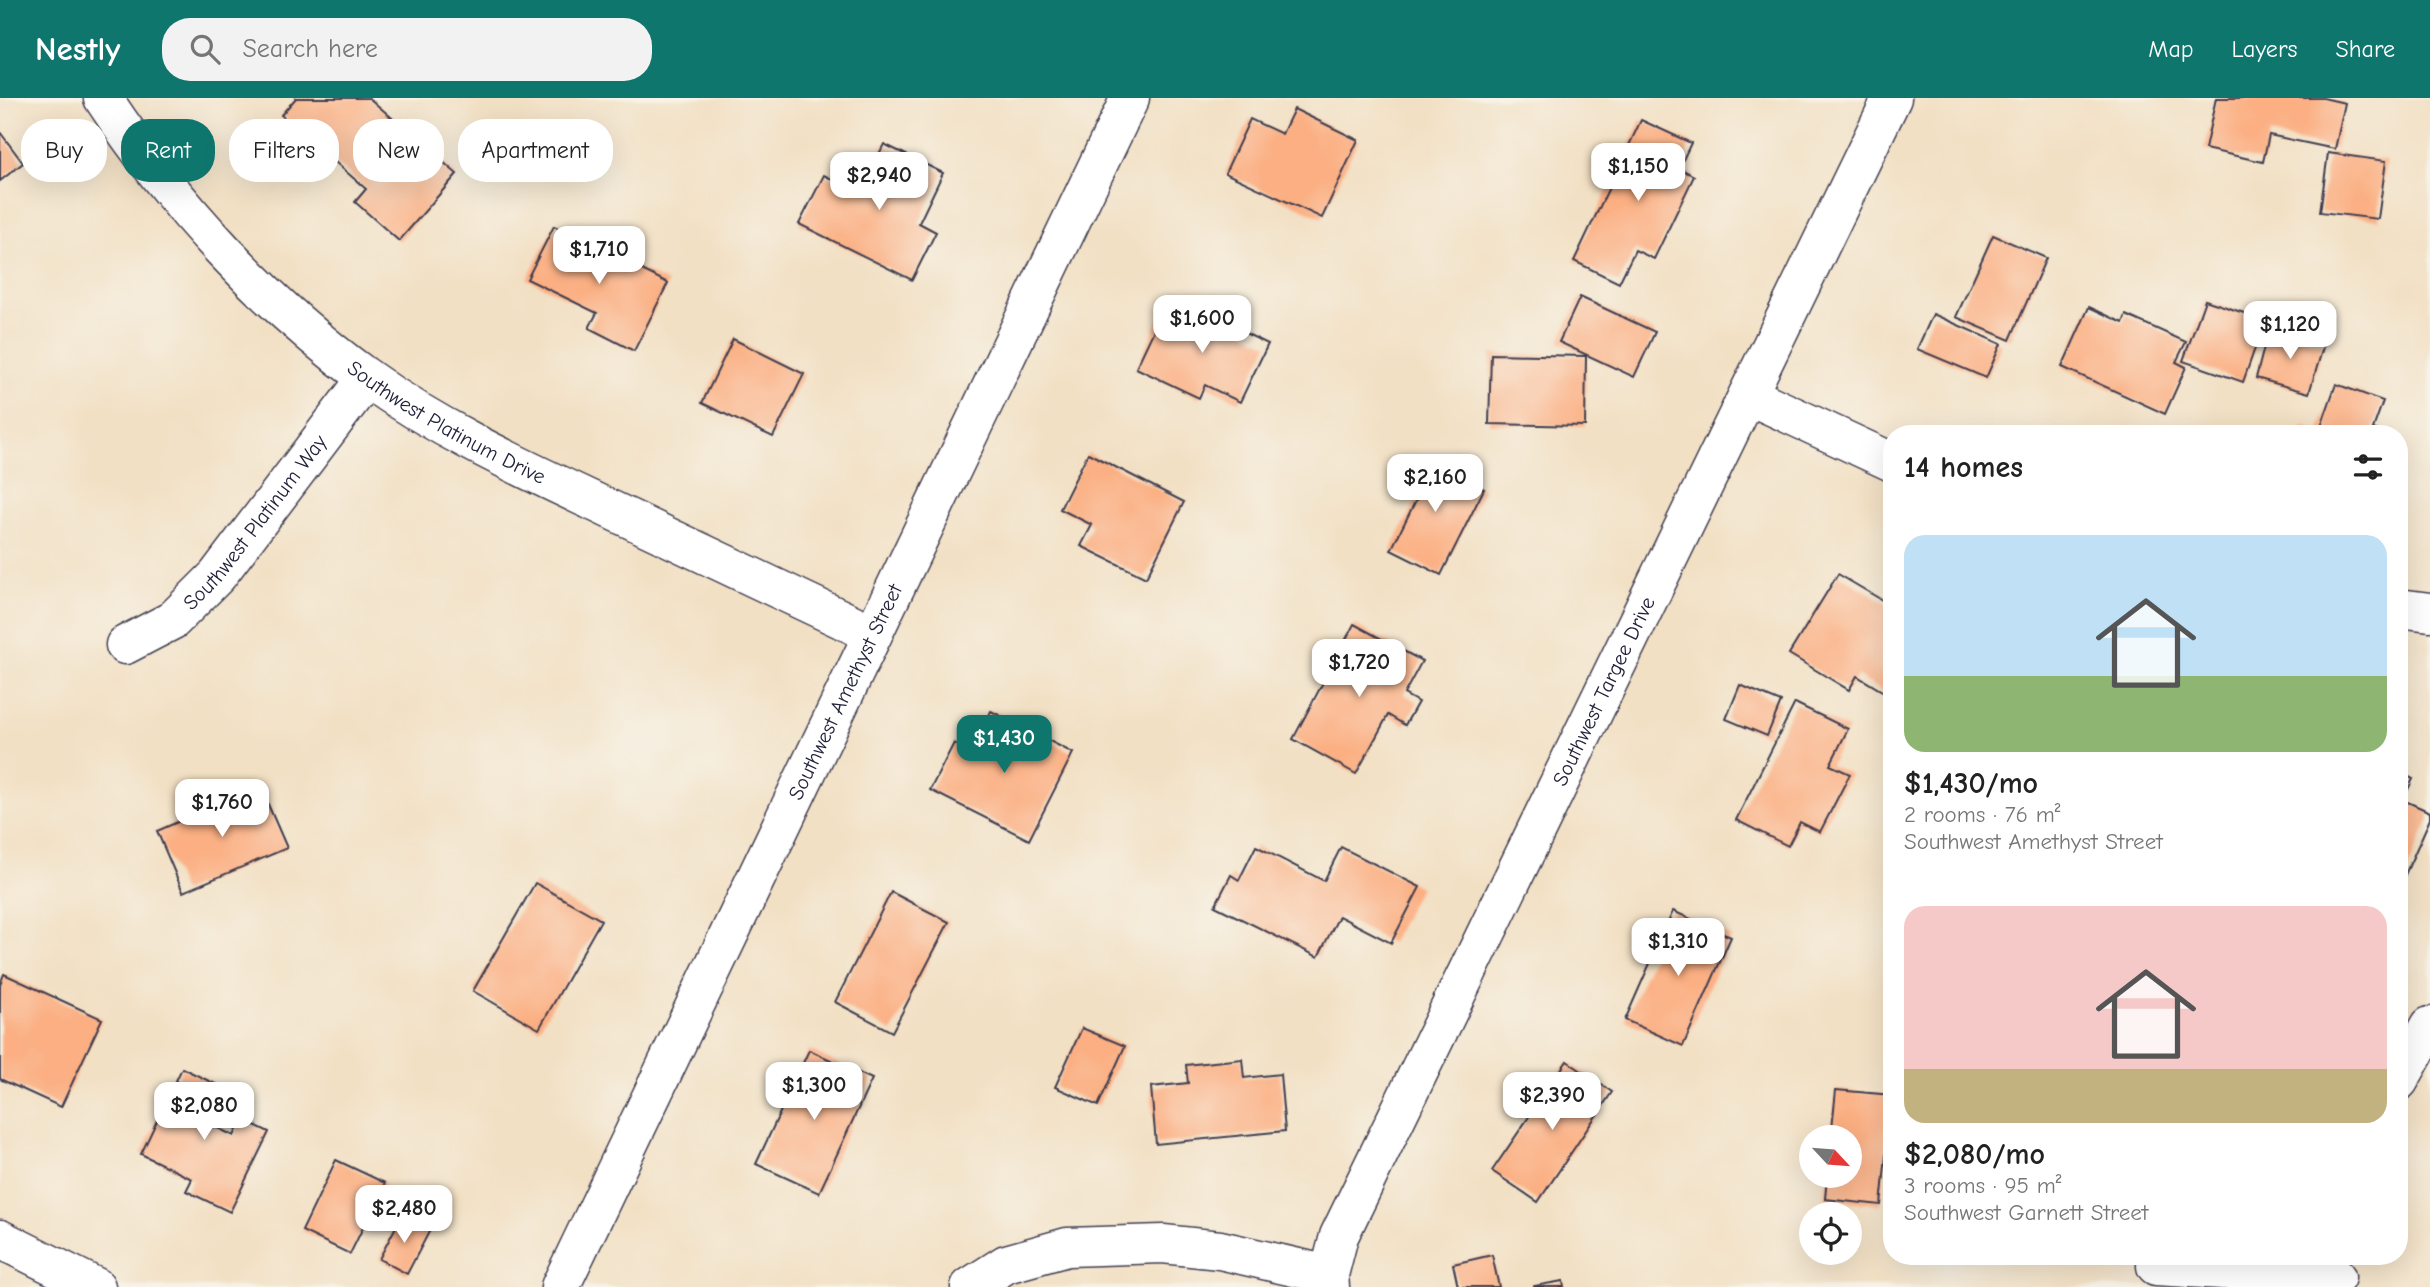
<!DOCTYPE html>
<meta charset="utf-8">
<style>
body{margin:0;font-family:"Comic Neue",sans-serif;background:#f2f2f2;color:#222;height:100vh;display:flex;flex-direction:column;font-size:26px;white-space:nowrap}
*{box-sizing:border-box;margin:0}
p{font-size:23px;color:#767676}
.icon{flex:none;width:38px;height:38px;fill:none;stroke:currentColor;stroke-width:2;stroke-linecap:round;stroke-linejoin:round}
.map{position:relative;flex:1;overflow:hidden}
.panel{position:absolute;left:1883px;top:327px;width:525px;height:840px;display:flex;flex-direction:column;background:#fff;border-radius:28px;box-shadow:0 7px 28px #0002}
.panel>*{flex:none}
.top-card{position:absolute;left:21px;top:21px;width:665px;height:63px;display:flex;gap:14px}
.needle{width:46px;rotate:116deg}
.controls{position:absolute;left:1799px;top:1027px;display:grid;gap:14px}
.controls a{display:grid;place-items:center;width:63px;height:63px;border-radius:50%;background:#fff;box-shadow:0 7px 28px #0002;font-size:35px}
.price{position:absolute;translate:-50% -60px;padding:0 16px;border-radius:14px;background:#fff;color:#222;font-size:23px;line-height:46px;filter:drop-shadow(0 2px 4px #0008)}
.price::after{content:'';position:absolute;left:50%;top:42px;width:21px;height:16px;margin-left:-10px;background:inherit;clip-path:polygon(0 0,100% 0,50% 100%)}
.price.active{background:#0f766e;color:#fff}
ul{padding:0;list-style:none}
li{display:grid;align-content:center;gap:14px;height:371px;padding:0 21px}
li span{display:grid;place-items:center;height:217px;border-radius:21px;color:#555}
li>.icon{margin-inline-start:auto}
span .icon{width:126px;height:126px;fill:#fffc;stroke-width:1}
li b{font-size:30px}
h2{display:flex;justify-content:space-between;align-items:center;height:84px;padding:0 21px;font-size:30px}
.tag{padding:0 24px;border-radius:28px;background:#fff;box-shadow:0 7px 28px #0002;font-size:24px;line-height:63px}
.tag.active{background:#0f766e;color:#fff}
header{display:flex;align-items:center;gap:42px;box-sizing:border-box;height:98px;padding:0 35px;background:#0f766e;color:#fff}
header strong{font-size:33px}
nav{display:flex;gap:38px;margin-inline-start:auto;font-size:24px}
.search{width:490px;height:63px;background:#f2f2f2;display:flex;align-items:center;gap:18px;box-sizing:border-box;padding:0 24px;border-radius:28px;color:#767676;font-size:26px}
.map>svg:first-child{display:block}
.building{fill:#fbaf82}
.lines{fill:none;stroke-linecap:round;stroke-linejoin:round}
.minor-casing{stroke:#413e50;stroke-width:41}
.minor{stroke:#fff;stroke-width:38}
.labels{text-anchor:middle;stroke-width:5;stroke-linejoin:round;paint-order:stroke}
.street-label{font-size:21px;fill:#22223b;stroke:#f7f3e8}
</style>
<header>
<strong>Nestly</strong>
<div class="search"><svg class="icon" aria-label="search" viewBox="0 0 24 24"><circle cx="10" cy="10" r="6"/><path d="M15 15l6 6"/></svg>Search here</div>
<nav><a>Map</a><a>Layers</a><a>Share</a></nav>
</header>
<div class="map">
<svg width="2430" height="1189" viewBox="0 0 2430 1189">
<rect width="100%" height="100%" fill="#f7f3e8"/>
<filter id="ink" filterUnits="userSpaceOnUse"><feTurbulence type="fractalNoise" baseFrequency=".0143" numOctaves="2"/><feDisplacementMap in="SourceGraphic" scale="14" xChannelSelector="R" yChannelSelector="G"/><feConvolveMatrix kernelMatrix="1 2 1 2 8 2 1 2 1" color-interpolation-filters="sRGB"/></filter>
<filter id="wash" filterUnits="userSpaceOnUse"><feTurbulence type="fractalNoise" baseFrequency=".00686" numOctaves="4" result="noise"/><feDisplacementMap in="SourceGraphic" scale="28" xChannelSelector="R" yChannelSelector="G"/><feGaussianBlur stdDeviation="1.57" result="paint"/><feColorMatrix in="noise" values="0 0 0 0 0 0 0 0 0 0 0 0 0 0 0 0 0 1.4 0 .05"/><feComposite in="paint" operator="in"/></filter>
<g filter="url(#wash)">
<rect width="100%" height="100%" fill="#f2e0c4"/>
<g id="blocks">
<!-- building -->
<g class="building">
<polygon points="296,0 369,0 457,76 399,143 355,104 366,91 281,17"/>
<polygon points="2216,0 2323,0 2345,5 2335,51 2269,37 2263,64 2205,51"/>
<polygon points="1294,11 1358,42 1322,120 1225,75 1250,21 1282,36"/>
<polygon points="1641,22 1691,45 1679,70 1694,78 1654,161 1635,152 1619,185 1574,163"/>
<polygon points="0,34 23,65 0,83"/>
<polygon points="884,46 943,75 919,125 936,134 912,182 799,126 824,77 860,95"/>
<polygon points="2328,55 2386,63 2378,121 2320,114"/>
<polygon points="554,128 668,185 634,253 589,230 597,215 527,181"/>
<polygon points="1993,137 2046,160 2010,242 1956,219"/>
<polygon points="1580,199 1655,234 1634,279 1559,244"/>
<polygon points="2205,202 2265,222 2243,284 2183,263"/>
<polygon points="1187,207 1268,246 1240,304 1205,287 1199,300 1136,270 1162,215 1179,224"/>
<polygon points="2089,209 2123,225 2126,217 2186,244 2176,264 2186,269 2165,316 2062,269"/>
<polygon points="1933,216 2001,246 1986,280 1917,251"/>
<polygon points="2269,230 2324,246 2309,295 2256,280"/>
<polygon points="733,241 804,276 773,339 702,305"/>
<polygon points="1491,256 1586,258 1585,328 1489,326"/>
<polygon points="2336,286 2383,303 2373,331 2386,336 2300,336 2303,328 2319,334"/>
<polygon points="1088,355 1184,404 1146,480 1081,448 1092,427 1060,411"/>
<polygon points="1417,357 1484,391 1441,477 1391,452 1416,402 1399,394"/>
<polygon points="1838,476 1892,508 1892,599 1857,578 1849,592 1789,556"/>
<polygon points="1354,526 1422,563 1404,596 1418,604 1405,627 1388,617 1356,676 1293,641"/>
<polygon points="1740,587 1781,604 1767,638 1726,621"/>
<polygon points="1795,605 1848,631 1830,667 1850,676 1820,734 1800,724 1788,748 1736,722"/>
<polygon points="991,613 1073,655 1029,742 930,692 954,645 971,654"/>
<polygon points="2399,674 2413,681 2403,702 2430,714 2430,721 2404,779 2399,777"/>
<polygon points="260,688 287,750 183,794 157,733"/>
<polygon points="1256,748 1324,783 1341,749 1420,789 1391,845 1339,818 1318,859 1215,808 1231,777 1239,782"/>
<polygon points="535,785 601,822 539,931 473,893"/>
<polygon points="891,794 949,824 892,934 835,904"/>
<polygon points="1673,813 1731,839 1683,948 1625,922"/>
<polygon points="4,876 102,921 61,1009 0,981 0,886"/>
<polygon points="1082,930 1125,948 1098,1008 1055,989"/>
<polygon points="809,952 872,981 819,1095 756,1066"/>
<polygon points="1242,961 1244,980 1280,976 1285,1033 1156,1046 1151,989 1188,985 1186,967"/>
<polygon points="1567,963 1612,994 1538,1104 1492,1073"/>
<polygon points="182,970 228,992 211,1027 234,1038 242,1021 269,1034 230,1114 186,1093 192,1081 141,1056"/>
<polygon points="1836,992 1892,997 1881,1107 1825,1101 1827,1078 1850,1078 1850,1040 1831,1040"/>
<polygon points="336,1062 385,1085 350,1156 302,1133"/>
<polygon points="402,1117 430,1132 407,1176 379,1161"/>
<polygon points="1492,1157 1499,1189 1458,1189 1453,1166"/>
<polygon points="1563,1183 1564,1189 1534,1189 1534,1188"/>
</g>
</g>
</g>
<g filter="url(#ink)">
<use href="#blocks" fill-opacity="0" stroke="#413e50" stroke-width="2"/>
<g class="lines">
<!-- minor casing -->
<g class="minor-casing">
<g id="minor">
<path id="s1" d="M103,0C172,105 265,206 367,280C441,333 523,370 605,409C694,451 784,494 873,536"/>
<polyline points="1748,297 1892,364"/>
<polyline points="2399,510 2430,514"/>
<path id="s2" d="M125,547L173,522L217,478L367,280"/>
<polyline points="2399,983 2430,928"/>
<polyline points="0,1141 96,1189"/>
<polyline points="2156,1168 2336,1179"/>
<path id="s3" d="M560,1189L1130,0"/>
<polyline points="970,1189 1006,1166 1067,1149 1163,1146 1220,1152 1329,1177"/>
<path id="s4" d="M1330,1189L1329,1177L1339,1138L1892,0"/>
</g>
</g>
<!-- minor -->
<use href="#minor" class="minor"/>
</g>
</g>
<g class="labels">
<!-- street labels -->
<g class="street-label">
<text dy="7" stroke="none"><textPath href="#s1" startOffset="478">Southwest Platinum Drive</textPath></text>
<text dy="7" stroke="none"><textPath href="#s2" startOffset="182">Southwest Platinum Way</textPath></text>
<text dy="7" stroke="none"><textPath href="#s4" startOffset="658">Southwest Targee Drive</textPath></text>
<text dy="7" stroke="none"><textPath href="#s3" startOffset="660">Southwest Amethyst Street</textPath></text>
</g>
</g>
</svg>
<div class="controls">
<a><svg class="needle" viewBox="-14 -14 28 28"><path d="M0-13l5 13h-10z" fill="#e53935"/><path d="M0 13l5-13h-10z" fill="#767676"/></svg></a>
<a><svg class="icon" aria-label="locate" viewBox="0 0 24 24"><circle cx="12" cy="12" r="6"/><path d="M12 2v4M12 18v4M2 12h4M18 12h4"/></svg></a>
</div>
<b class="price" style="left:1638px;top:105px">$1,150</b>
<b class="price" style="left:879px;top:114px">$2,940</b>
<b class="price" style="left:599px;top:188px">$1,710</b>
<b class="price" style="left:1202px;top:257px">$1,600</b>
<b class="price" style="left:2290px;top:263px">$1,120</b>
<b class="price" style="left:1435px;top:416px">$2,160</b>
<b class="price" style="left:1359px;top:601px">$1,720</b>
<b class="price active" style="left:1004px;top:677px">$1,430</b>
<b class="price" style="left:222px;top:741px">$1,760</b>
<b class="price" style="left:1678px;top:880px">$1,310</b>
<b class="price" style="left:814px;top:1024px">$1,300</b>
<b class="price" style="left:1552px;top:1034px">$2,390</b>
<b class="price" style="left:204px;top:1044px">$2,080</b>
<b class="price" style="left:404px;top:1147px">$2,480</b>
<div class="top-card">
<a class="tag">Buy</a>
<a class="tag active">Rent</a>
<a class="tag">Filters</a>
<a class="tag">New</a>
<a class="tag">Apartment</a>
</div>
<section class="panel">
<h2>14 homes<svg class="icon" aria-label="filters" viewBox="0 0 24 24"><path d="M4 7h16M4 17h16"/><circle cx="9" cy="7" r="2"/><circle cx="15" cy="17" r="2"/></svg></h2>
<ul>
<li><span style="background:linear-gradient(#bfe0f5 65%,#8fb573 0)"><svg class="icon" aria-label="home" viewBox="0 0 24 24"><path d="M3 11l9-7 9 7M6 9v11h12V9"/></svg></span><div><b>$1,430/mo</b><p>2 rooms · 76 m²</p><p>Southwest Amethyst Street</p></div></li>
<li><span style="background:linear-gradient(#f6c9c9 75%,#c2b280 0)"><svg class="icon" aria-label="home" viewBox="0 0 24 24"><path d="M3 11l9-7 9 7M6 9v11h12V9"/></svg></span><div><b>$2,080/mo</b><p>3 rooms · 95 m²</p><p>Southwest Garnett Street</p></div></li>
</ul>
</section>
</div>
